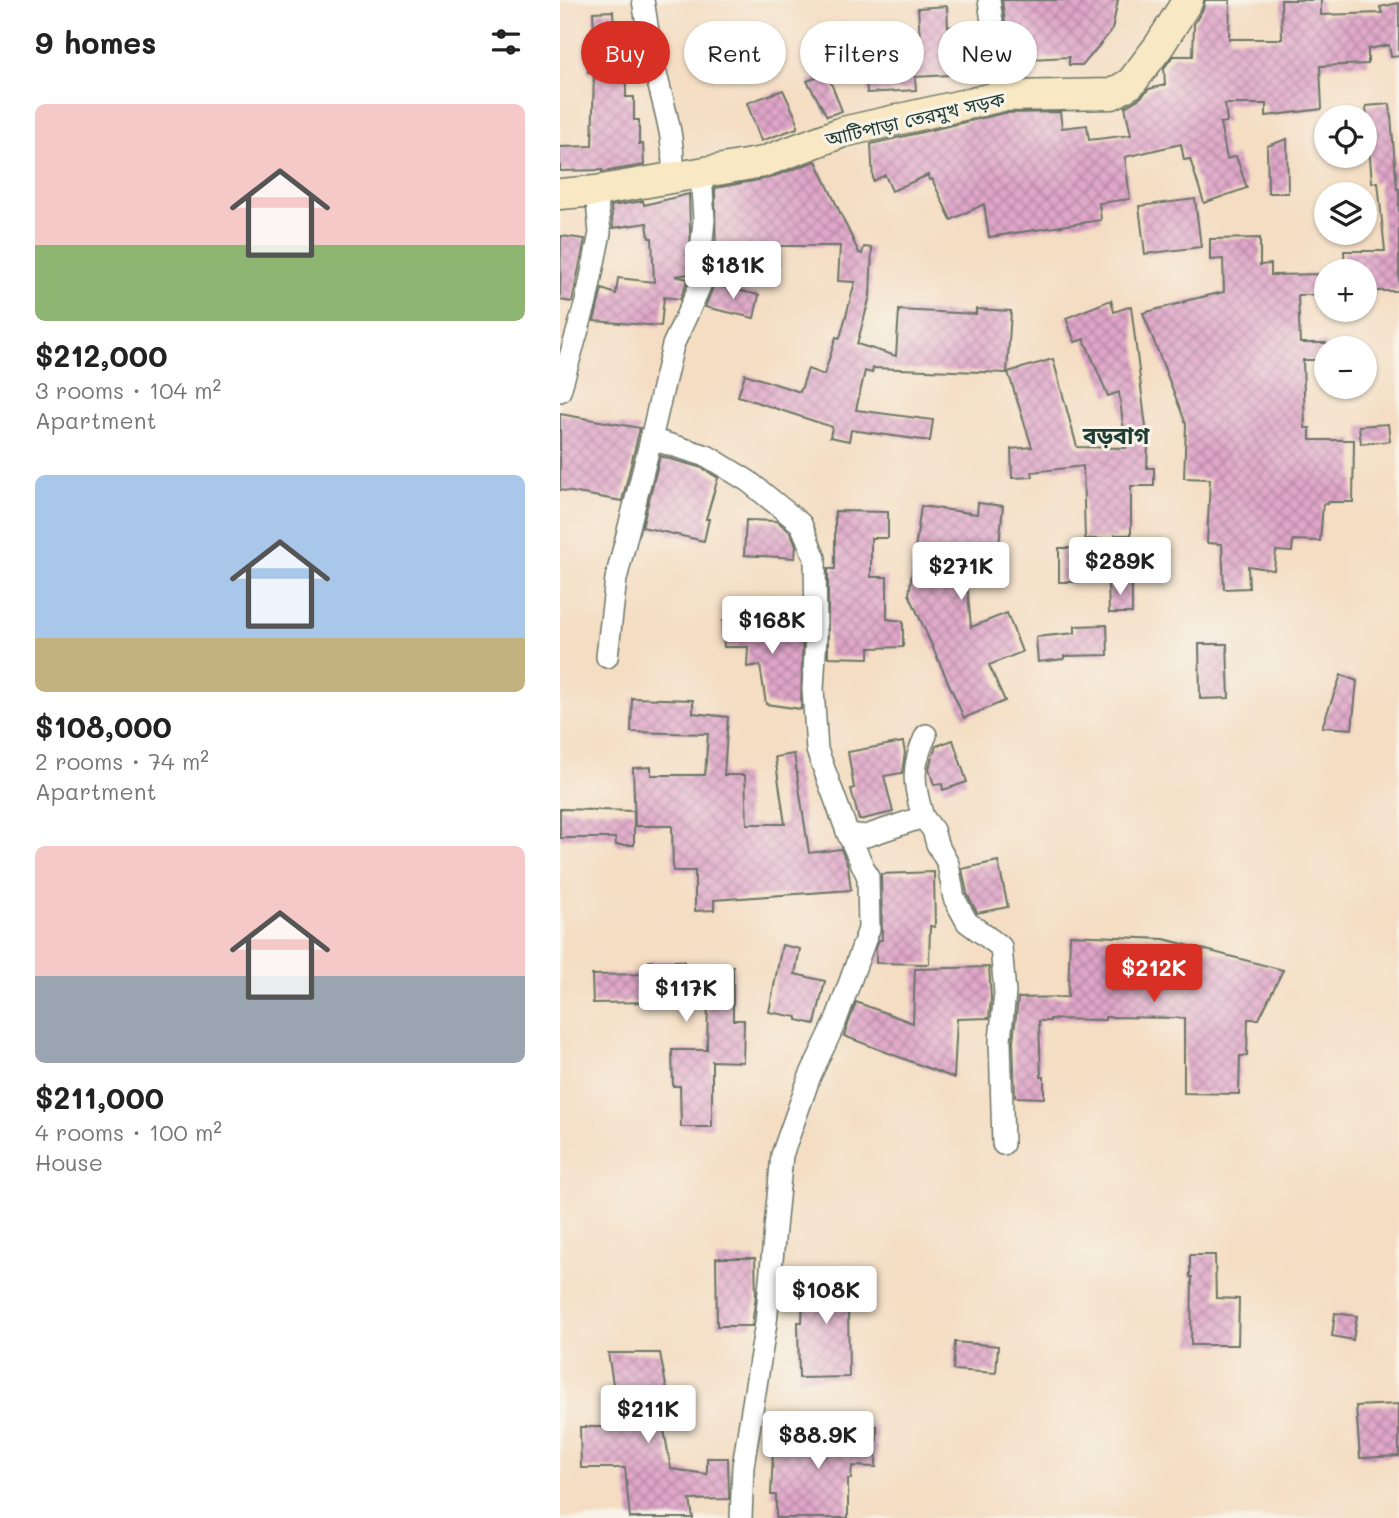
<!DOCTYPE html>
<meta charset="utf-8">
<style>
body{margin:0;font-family:Mali,"Noto Sans Bengali",sans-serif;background:#f2f2f2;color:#222;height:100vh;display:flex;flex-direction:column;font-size:26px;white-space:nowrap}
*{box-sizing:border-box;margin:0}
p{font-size:23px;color:#767676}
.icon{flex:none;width:38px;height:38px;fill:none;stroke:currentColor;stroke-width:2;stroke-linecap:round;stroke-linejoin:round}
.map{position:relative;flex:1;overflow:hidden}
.sheet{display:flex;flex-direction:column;background:#fff;width:560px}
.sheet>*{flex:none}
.top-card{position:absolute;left:21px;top:21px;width:665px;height:63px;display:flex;gap:14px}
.fabs{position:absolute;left:754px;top:105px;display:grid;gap:14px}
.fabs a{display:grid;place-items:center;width:63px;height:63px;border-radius:50%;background:#fff;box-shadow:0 2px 5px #0004;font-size:35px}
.price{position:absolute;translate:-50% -60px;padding:0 16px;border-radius:7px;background:#fff;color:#222;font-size:23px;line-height:46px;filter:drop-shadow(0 2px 4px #0008)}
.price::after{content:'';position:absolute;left:50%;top:42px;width:21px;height:16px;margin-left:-10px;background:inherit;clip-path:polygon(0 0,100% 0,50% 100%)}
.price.current{background:#d93025;color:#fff}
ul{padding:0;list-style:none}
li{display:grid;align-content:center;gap:14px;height:371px;padding:0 35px}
li span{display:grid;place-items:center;height:217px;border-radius:10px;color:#555}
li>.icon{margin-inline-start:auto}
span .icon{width:126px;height:126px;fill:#fffc;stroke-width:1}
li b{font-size:30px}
h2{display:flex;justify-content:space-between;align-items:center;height:84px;padding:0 35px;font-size:30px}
.pill{padding:0 24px;border-radius:32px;background:#fff;box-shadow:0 2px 5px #0004;font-size:24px;line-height:63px}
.pill.current{background:#d93025;color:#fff}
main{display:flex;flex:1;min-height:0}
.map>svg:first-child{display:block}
.building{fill:url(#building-cross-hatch)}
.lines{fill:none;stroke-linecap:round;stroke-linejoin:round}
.minor-casing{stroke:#6a7566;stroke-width:24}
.secondary-casing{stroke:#6a7566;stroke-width:33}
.minor{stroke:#fff;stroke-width:21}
.secondary{stroke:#f8e8c3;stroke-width:30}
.labels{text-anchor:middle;stroke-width:6;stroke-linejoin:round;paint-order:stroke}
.street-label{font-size:19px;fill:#1f3d34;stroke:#f7f3e8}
.quarter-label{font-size:23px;font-weight:bold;fill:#1f3d34;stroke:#f7f3e8}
</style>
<main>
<section class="sheet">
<h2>9 homes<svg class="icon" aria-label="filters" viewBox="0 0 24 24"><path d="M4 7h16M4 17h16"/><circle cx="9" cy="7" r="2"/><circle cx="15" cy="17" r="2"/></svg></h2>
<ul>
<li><span style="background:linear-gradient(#f6c9c9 65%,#8fb573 0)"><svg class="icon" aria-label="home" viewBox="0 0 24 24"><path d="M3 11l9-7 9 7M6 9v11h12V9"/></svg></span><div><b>$212,000</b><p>3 rooms · 104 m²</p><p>Apartment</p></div></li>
<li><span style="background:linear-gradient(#a9c7e8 75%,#c2b280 0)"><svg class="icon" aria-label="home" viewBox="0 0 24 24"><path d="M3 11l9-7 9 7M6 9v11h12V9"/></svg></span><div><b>$108,000</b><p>2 rooms · 74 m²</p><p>Apartment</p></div></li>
<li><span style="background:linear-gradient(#f6c9c9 60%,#9aa5b1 0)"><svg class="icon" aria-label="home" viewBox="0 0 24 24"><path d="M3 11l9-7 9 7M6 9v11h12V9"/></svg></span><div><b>$211,000</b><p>4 rooms · 100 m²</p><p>House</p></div></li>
</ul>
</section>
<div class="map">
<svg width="839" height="1518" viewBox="0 0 839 1518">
<defs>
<pattern id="building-cross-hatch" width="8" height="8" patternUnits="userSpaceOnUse" patternTransform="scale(1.75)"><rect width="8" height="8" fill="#e0a6c9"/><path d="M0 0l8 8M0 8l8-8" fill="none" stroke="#b588a4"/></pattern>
</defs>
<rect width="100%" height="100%" fill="#f7f3e8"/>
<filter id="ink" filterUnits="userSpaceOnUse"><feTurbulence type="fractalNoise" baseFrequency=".0143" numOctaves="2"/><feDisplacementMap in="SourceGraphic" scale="14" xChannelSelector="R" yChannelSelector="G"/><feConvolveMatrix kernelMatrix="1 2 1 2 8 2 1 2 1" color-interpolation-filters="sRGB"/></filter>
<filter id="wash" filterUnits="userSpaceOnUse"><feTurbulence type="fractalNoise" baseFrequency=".00686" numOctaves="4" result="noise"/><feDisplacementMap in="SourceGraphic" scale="28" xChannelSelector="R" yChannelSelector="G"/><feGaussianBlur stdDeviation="1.57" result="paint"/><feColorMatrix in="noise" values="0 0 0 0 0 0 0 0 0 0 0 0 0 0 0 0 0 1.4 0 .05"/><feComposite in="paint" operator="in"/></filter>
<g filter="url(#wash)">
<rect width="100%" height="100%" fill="#f4ddc2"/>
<g id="blocks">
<!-- building -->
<g class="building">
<polygon points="442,0 558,0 552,30 523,65 509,65 509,57 450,60"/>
<polygon points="645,0 670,0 669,39 722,39 721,0 761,0 761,15 822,13 820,7 839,3 839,56 831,57 829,45 808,49 808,64 760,66 762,109 706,116 706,104 665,104 667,122 660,123 667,159 676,156 687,188 644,203 630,159 624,160 621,144 565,157 570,199 539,203 541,220 429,237 424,204 391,220 372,179 369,180 368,175 332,191 325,175 313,181 311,144 444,113 500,112 502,128 527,125 529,140 571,135 565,107 580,98 589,89 605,85 604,68 613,56 633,56 634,24 643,9"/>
<polygon points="387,6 388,27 419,23 426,76 408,79 407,74 355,77 356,90 307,93 305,60 361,56 358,8"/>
<polygon points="53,11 56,75 66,75 66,97 74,97 74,120 79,120 79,144 83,144 84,165 42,172 42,170 0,171 0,147 32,146 34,72 28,72 29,53 35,54 33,12"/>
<polygon points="267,73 282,111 267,116 247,81"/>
<polygon points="223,90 237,120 237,128 201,141 187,103"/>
<polygon points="830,104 837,189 839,189 839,291 805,291 805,271 785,271 784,251 825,251 818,182 812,183 806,106"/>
<polygon points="727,139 728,193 708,193 707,146"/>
<polygon points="256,161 299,253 302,254 304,247 312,248 310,296 297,344 336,356 339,310 416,314 416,309 451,311 447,373 313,368 312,373 305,371 296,410 373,420 370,441 291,430 289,441 270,437 272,427 178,396 185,374 240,392 248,369 264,375 276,337 280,338 295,282 278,281 280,246 217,246 219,265 156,271 155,188 209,178"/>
<polygon points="129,194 131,262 129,274 115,276 128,279 127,282 120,299 104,297 101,326 34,321 42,289 56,294 58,278 94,282 92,238 89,238 87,223 53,228 51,206 83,201 84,205"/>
<polygon points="635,199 641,247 585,254 579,206"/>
<polygon points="1,236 25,239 12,302 0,300"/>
<polygon points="700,238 700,265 711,264 711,275 766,274 766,295 738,295 740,343 766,343 766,360 743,360 745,428 750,428 750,440 794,440 793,502 768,502 768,504 763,504 760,541 733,540 732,552 716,551 714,570 688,566 689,588 664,589 662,544 647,543 650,479 624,478 626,424 583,313 625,302 624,301 664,292 663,259 650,260 650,239"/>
<polygon points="154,285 199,295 194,318 145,307"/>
<polygon points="551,300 554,312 571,306 588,444 587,468 594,468 594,486 571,486 571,535 555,535 556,539 525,539 523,466 472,472 473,477 452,478 451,449 472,447 448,372 493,359 517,447 566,448 559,392 548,396 524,339 515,342 506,318"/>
<polygon points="0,414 80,428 62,501 0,490"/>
<polygon points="828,424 830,441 801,444 799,426"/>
<polygon points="100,456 142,468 158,478 146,519 149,519 144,541 82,527"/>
<polygon points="418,503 443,506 437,565 405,562 411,627 447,613 462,652 429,665 445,701 404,718 349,594 361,506 417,514"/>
<polygon points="275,511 328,512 328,538 311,538 311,577 327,577 327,619 343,621 343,647 309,648 309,658 268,657 268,569 275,569"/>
<polygon points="186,520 217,521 230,532 236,545 235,558 184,555"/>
<polygon points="499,548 539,548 540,582 499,582"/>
<polygon points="548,582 572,582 572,613 549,613"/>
<polygon points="163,621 243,621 241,709 206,704 200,665 187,667 188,647 164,647"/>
<polygon points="547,625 548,655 504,656 504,659 478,662 476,637 515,633 515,626"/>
<polygon points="639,644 667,644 669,698 640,699"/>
<polygon points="781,675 797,681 792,729 762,727"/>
<polygon points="72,698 133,700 133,713 168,717 164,775 185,775 187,824 225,824 215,757 234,754 249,853 281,849 288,866 291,890 154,900 154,910 135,911 135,871 113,871 112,826 75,826 73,768 91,767 91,775 145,775 148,734 71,732"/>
<polygon points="393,740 407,782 383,790 382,784 374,785 369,769 371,760 376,746"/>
<polygon points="343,742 345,753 342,773 324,776 333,812 299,820 291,789 294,788 288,752"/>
<polygon points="0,809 74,811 74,845 56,845 55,838 0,838"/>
<polygon points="438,861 448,907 417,913 407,894 402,869"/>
<polygon points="374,872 375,927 370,926 369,964 316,963 316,947 319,940 322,940 321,874"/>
<polygon points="510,935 604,939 723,970 699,1019 688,1019 687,1056 680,1056 679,1094 624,1093 624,1018 545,1017 545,1020 490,1019 490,1021 479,1021 481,1077 484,1077 484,1098 455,1097 453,1041 458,998 508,997"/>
<polygon points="222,945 240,949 235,974 265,981 255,1024 237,1020 237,1017 209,1012"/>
<polygon points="89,961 124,961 124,967 173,966 173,1020 184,1020 183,1062 152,1061 152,1127 121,1127 120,1086 113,1086 112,1050 147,1050 148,1001 33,1003 32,975 89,974"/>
<polygon points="429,967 431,998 429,1018 397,1019 394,1078 284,1036 296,1002 353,1023 355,969"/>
<polygon points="630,1255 655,1255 656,1298 679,1299 678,1345 631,1345 632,1277 630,1277"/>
<polygon points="156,1258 195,1258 196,1295 192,1326 157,1326"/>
<polygon points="244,1275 301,1278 299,1306 288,1305 289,1377 239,1378 238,1322 242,1322"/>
<polygon points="775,1313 797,1316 793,1340 772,1336"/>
<polygon points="395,1342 438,1346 436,1373 393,1370"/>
<polygon points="48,1353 100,1353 110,1407 100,1407 111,1469 147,1474 147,1458 168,1458 169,1499 130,1500 133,1518 70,1518 65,1468 21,1468 20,1427 60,1427"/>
<polygon points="839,1404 839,1456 800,1458 796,1406"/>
<polygon points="297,1426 317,1426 316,1467 292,1466 291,1479 288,1479 288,1518 216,1518 216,1495 211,1495 214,1431 297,1434"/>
</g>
</g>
</g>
<g filter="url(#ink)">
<use href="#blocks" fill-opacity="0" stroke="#6a7566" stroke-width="2"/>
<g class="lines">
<!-- minor casing -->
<g class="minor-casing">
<g id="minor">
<path d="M83,0C87,22 89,44 94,65C102,102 117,140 112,178"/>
<polyline points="429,0 442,96"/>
<polyline points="141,173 144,220 142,241 144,263 140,286 113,345 91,439 147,456 188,481 241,524 255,558 256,636 253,689 257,750 288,834 308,877 309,929 275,1023 250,1076 222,1155 206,1323 183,1466 181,1518"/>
<polyline points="0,391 26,302 40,233 36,191"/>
<polyline points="47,657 56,579 91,439"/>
<polyline points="363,817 373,830 377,844 388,864 394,898 407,922 441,947 445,993 440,1040 443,1144"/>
<path d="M288,834L306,836L363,817C353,784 351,767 366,735"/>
</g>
</g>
<!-- secondary casing -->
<g class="secondary-casing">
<polyline id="secondary" points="0,194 36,191 203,162 283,132 442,96 552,94 571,83 599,46 628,0"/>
</g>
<!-- minor -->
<use href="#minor" class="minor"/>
<!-- secondary -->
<use href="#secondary" class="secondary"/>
</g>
</g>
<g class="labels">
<!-- street labels -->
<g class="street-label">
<text transform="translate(355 119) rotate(-13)" y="7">আটিপাড়া তেরমুখ সড়ক</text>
</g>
<!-- quarter labels -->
<g class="quarter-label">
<text x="556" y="444">বড়বাগ</text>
</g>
</g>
</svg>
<div class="fabs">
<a><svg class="icon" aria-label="locate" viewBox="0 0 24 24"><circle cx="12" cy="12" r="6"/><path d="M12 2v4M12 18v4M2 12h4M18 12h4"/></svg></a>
<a><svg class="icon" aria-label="layers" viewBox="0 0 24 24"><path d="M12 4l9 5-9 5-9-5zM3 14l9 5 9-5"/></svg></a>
<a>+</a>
<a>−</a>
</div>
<b class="price" style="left:173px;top:301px">$181K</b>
<b class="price" style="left:560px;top:597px">$289K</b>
<b class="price" style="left:401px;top:602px">$271K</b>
<b class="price" style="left:212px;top:656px">$168K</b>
<b class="price current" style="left:594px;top:1004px">$212K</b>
<b class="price" style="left:126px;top:1024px">$117K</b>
<b class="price" style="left:266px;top:1326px">$108K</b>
<b class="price" style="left:88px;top:1445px">$211K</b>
<b class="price" style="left:258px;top:1471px">$88.9K</b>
<div class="top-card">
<a class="pill current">Buy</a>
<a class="pill">Rent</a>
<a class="pill">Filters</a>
<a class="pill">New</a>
</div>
</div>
</main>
